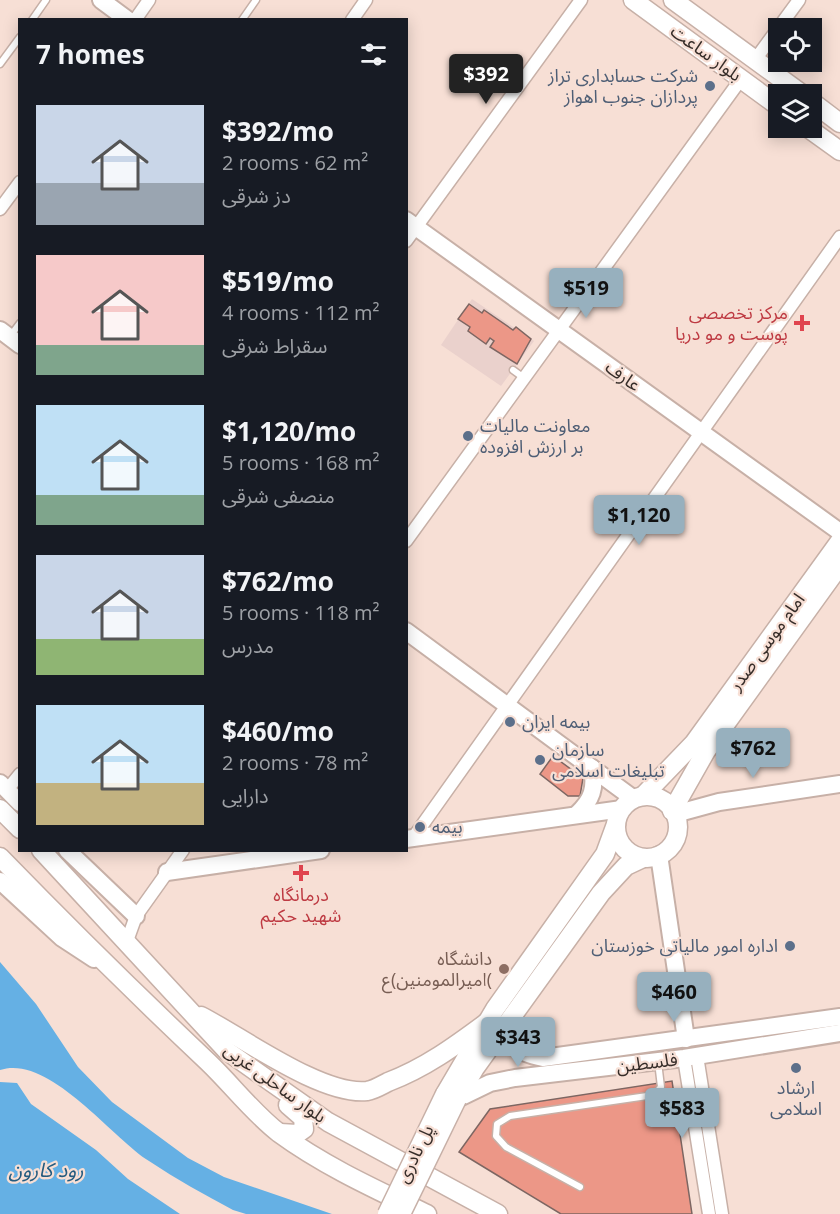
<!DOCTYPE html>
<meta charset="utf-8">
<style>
body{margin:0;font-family:"Open Sans","Noto Sans Arabic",sans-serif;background:#242831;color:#f1f3f6;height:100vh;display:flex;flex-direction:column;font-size:22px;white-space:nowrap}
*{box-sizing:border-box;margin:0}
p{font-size:20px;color:#9ea1a6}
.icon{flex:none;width:33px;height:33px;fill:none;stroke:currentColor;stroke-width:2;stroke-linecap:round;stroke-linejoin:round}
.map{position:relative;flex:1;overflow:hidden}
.details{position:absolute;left:18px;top:18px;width:390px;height:834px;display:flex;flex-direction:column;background:#171b24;border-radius:0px;box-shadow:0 3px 15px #0003}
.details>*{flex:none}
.fabs{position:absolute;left:768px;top:18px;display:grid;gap:12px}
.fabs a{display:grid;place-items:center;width:54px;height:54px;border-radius:0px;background:#171b24;box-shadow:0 3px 15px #0003;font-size:30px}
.price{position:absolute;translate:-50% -51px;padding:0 14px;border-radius:6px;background:#97b0be;color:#111;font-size:20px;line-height:39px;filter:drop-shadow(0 2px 3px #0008)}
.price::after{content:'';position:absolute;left:50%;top:36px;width:18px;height:14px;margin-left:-9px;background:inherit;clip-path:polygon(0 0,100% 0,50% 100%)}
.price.on{background:#222;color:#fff}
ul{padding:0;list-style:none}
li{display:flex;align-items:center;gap:18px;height:150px;padding:0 18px}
li span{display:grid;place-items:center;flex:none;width:168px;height:120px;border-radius:0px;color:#555}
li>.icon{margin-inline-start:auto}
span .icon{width:72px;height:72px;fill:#fffc;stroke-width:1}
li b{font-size:26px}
h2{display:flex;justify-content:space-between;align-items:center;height:72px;padding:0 18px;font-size:26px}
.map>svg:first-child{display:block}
.commercial{fill:#ead1cc}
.water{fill:#65b0e4}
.building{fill:#ec9787;stroke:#7d6662;stroke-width:1.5}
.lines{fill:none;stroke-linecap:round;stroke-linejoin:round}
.lane-casing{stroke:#c7b0a7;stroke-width:9}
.street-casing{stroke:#c7b0a7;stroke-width:15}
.secondary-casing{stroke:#c7b0a7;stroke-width:20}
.primary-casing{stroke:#c7b0a7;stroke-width:21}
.lane{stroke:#fff;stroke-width:6}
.street{stroke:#fff;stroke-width:12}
.secondary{stroke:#fff;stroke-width:16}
.primary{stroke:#fff;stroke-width:18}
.primary-bridge-casing{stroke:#c7b0a7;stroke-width:21;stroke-linecap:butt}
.primary-bridge{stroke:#fff;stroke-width:18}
.service-dot{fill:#5c6f8a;stroke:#f7dfd5;stroke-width:2}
.health-dot{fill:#e0444e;stroke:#f7dfd5;stroke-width:2}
.education-dot{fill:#8d6e63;stroke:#f7dfd5;stroke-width:2}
.labels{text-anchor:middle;stroke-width:4.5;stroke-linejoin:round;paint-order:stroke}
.street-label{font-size:18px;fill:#362d29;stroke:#f7dfd5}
.service-label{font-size:18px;fill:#4e5e75;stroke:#f7dfd5;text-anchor:start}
.health-label{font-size:18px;fill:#be3a42;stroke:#f7dfd5;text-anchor:end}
.education-label{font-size:18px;fill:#785e54;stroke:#f7dfd5;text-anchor:end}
.water-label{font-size:20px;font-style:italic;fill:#245b7f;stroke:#f7dfd5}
</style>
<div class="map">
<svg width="840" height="1214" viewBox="0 0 840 1214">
<rect width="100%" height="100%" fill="#f7dfd5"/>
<!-- commercial -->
<polygon class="commercial" points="472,299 534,341 501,386 441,345"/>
<!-- water -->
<g class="water">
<path d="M0,962L36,1004L78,1067L112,1102L188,1158L224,1177L332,1214H246L233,1210C205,1195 176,1179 149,1161C111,1137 49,1054 0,1070Z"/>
<polygon points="0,1082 17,1083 31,1104 96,1150 128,1179 180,1214 0,1214"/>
</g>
<!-- building -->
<g class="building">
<polygon points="469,304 482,313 484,310 513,330 516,327 531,339 517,364 490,347 494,341 490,338 486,344 468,331 470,327 458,319"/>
<polygon points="553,756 583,778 580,796 568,796 540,774"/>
<polygon points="672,1081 692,1214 561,1214 459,1152 490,1109"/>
</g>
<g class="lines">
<!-- lane casing -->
<g class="lane-casing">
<g id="lane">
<polyline points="32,20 46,0"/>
<polyline points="242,20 256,0"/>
<polyline points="0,64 20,37"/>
<polyline points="11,335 20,323"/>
<polyline points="513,370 524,378"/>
<polyline points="580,1187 506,1147 496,1136 497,1124 510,1116 654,1095 661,1087 658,1062"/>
</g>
</g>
<!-- street casing -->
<g class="street-casing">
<g id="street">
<polyline points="135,20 149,0"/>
<polyline points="352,20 366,0"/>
<polyline points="755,60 799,0"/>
<polyline points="0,209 20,182"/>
<polyline points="406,241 581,0"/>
<polyline points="406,541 741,79"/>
<polyline points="7,790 20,774"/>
<polyline points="413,838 840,237"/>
<polyline points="127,941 136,916 183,850"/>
<polyline points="697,1056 722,1214"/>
<polyline points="684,1058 709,1214"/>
</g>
</g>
<!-- secondary casing -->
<g class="secondary-casing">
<g id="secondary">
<polyline points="101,0 128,20"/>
<polyline points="406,220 840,532"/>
<polyline points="0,330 20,345"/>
<polyline points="406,631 634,799"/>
<polyline points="0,783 20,803"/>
<path d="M577,814C592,800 596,788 592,768"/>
<polyline points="675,814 719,802 840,784"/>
<polyline points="406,839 622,809"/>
<polyline points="67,850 136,916"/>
<polyline points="659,855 686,1039"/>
<polyline points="167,872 321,850"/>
<polyline points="0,881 62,938 94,959"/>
<path d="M510,1020C513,1047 515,1052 543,1058L840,1017"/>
<polyline points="457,1099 490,1083 515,1078 684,1058 840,1033"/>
</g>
</g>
<!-- primary casing -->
<g class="primary-casing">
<g id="primary">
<polyline points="633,0 778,106"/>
<polyline points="673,0 802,94"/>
<polyline points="812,102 840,123"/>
<polyline points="808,128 840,151"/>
<polyline points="643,796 694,743 840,541"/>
<circle cx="647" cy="827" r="31"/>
<polyline points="0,809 20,829"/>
<polyline points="672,811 706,751 840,565"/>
<polyline points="41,850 227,1051 328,1122 498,1214"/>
<path d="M0,857C68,927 137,995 208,1062C232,1085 253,1113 279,1133C324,1166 377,1190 427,1214"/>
<path d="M201,1016C242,1037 322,1096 367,1091C374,1090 382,1085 388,1082C425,1068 455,1046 486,1023"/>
<polyline points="445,1094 495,1009 605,854 616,824"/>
<polyline points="457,1099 475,1068 601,893 626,866 643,858"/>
<polyline points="280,1133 297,1134 304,1129 303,1118 288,1105"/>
</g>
</g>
<!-- lane -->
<use href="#lane" class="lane"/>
<!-- street -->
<use href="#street" class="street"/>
<!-- secondary -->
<use href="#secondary" class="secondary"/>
<!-- primary -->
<use href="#primary" class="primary"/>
<!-- primary-bridge casing -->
<g class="primary-bridge-casing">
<g id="primary-bridge">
<polyline points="387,1214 445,1094"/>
<polyline points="401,1214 457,1099"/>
</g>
</g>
<!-- primary-bridge -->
<use href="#primary-bridge" class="primary-bridge"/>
</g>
<!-- markers -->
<g class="service-dot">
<circle cx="710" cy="86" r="6"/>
<circle cx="468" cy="436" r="6"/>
<circle cx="510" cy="722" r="6"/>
<circle cx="540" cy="760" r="6"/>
<circle cx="420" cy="827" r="6"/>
<circle cx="790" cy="946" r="6"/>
<circle cx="796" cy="1068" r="6"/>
</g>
<g class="health-dot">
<path d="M799 314h6v6h6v6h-6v6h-6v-6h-6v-6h6z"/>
<path d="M298 864h6v6h6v6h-6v6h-6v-6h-6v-6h6z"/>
</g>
<circle class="education-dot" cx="504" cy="969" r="6"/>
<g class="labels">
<!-- street labels -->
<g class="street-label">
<text transform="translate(706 53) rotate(36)" y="6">بلوار ساعت</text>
<text transform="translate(623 376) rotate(36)" y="6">عارف</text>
<text transform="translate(767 642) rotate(-54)" y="6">امام موسی صدر</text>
<text transform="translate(647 1063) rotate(-7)" y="6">فلسطین</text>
<text transform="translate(275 1083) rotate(36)" y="6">بلوار ساحلی غربی</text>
<text transform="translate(415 1154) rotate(-64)" y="6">پل نادری</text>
</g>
<!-- service labels -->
<g class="service-label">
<text x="698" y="82" text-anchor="end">شرکت حسابداری تراز<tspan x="698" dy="21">پردازان جنوب اهواز</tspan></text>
<text x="480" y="432">معاونت مالیات<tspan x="480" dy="21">بر ارزش افزوده</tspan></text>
<text x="522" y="728">بیمه ایران</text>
<text x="552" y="756">سازمان<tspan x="552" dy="21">تبلیغات اسلامی</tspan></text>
<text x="432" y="833">بیمه</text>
<text x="778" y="952" text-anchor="end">اداره امور مالیاتی خوزستان</text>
<text x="796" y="1094" text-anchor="middle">ارشاد<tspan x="796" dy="21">اسلامی</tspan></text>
</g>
<!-- health labels -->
<g class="health-label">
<text x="788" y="319">مرکز تخصصی<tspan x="788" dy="21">پوست و مو دریا</tspan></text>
<text x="301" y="901" text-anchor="middle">درمانگاه<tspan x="301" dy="21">شهید حکیم</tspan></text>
</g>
<!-- education labels -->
<g class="education-label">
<text x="492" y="965">دانشگاه<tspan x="492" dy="21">امیرالمومنین)ع(</tspan></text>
</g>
<!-- water labels -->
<g class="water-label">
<text x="46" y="1177">رود کارون</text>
</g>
</g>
</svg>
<div class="fabs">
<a><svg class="icon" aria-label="locate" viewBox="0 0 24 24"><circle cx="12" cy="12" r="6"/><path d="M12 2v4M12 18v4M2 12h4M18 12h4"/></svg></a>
<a><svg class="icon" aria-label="layers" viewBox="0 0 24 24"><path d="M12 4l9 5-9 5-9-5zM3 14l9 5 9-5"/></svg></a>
</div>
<b class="price on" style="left:486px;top:105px">$392</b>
<b class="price" style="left:586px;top:319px">$519</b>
<b class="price" style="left:639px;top:546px">$1,120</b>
<b class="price" style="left:753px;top:779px">$762</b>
<b class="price" style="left:674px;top:1023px">$460</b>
<b class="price" style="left:518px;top:1068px">$343</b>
<b class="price" style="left:682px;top:1139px">$583</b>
<section class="details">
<h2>7 homes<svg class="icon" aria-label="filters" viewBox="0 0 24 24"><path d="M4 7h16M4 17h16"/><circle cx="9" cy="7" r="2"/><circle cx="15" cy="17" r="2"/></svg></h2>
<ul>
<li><span style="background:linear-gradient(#c9d6e8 65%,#9aa5b1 0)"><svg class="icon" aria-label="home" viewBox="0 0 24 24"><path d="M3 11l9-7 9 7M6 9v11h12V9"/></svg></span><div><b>$392/mo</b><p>2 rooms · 62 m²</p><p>دز شرقی</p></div></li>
<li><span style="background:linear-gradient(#f6c9c9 75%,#7fa58c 0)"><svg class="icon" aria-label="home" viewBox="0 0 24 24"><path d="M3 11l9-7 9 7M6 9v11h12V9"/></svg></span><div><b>$519/mo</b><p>4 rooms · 112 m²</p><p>سقراط شرقی</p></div></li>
<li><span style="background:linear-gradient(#bfe0f5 75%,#7fa58c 0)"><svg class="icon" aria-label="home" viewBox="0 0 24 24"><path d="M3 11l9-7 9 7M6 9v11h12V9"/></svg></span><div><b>$1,120/mo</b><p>5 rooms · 168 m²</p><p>منصفی شرقی</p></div></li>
<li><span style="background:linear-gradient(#c9d6e8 70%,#8fb573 0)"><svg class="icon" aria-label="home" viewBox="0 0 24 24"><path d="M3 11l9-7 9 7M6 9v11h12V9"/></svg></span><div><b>$762/mo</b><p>5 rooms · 118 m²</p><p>مدرس</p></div></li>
<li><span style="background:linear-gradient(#bfe0f5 65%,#c2b280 0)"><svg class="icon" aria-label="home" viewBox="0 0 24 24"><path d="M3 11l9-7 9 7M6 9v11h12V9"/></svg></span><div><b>$460/mo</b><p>2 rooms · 78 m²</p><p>دارایی</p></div></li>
</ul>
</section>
</div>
